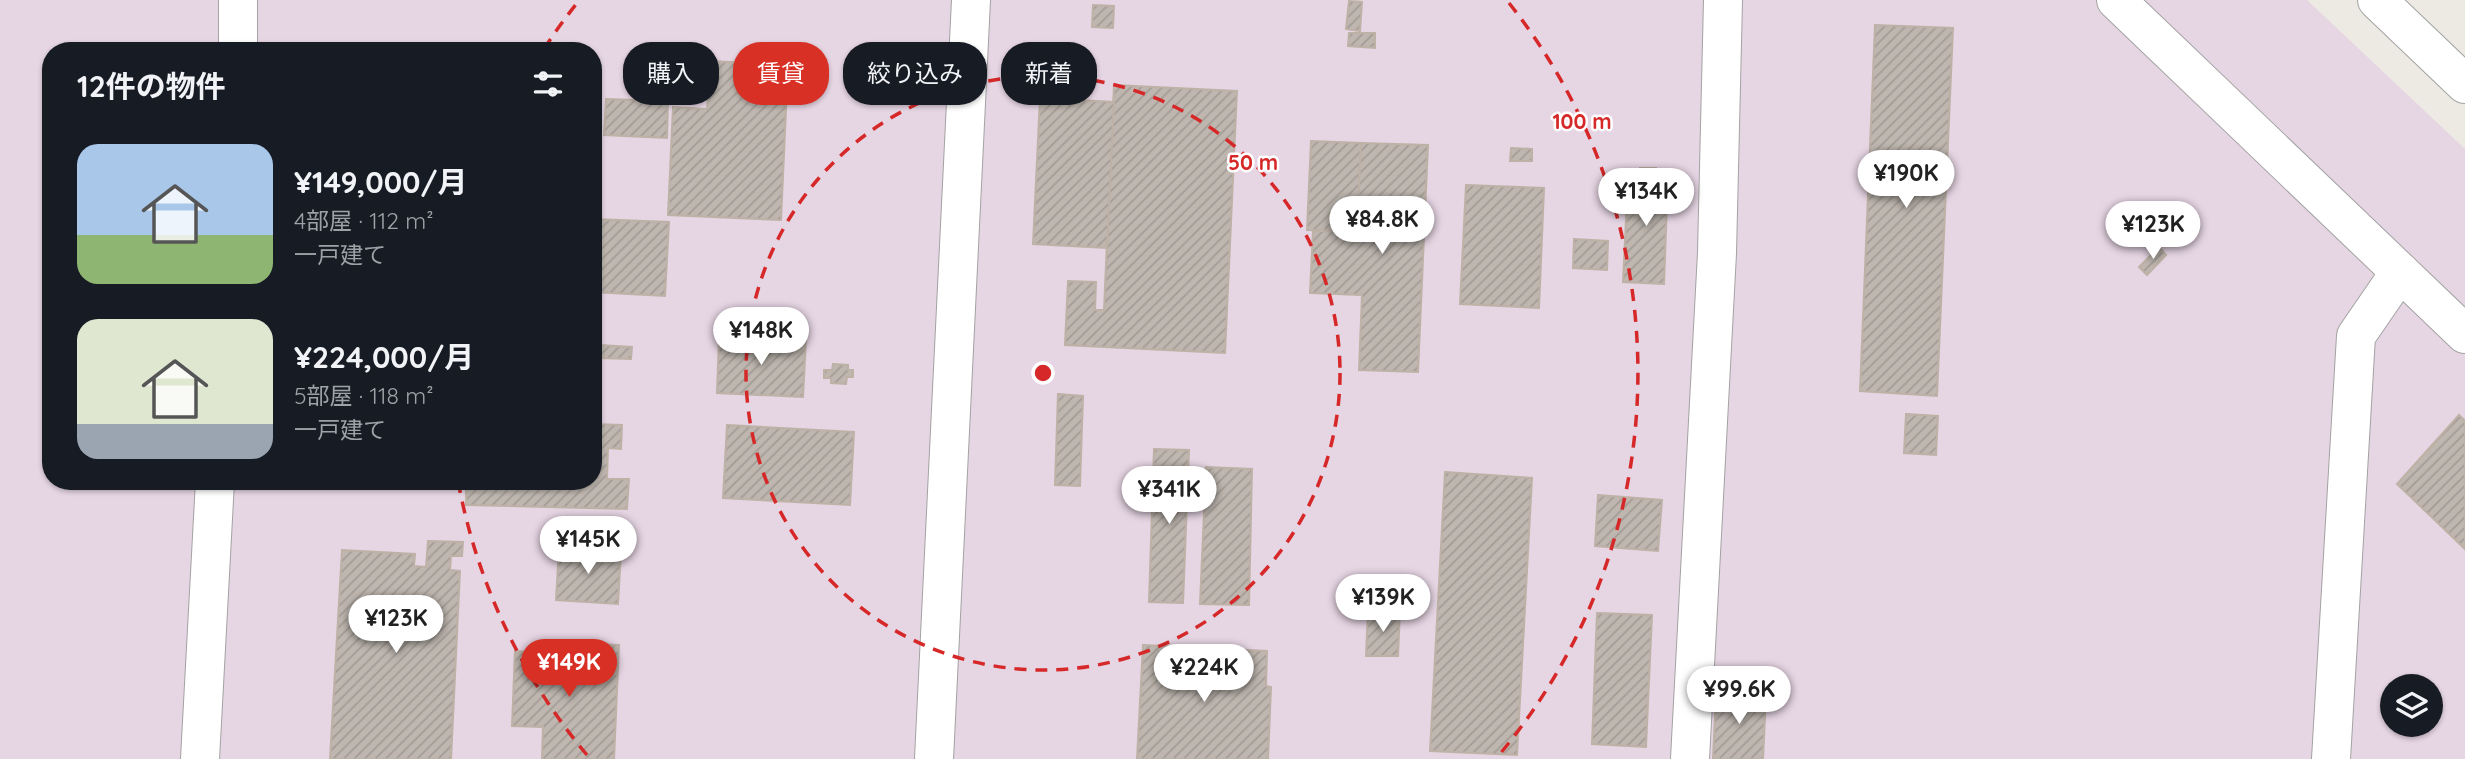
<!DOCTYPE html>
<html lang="ja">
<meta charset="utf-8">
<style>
body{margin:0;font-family:Quicksand,"Noto Sans JP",sans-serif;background:#242831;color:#f1f3f6;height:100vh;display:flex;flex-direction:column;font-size:26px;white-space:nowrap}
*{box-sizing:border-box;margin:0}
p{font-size:23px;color:#9ea1a6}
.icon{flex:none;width:38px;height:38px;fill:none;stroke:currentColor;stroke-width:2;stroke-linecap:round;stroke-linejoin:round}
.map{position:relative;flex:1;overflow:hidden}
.panel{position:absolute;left:42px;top:42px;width:560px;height:448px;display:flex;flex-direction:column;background:#171b24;border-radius:28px;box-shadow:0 2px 5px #0004}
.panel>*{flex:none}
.top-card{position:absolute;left:623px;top:42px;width:665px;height:63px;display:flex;gap:14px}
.controls{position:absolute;left:2380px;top:674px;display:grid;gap:14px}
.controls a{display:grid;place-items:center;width:63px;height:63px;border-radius:50%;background:#171b24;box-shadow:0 2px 5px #0004;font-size:35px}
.price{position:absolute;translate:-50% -60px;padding:0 16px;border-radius:24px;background:#fff;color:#222;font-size:23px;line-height:46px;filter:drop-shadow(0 2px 4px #0008)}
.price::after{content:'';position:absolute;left:50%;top:42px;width:21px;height:16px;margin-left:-10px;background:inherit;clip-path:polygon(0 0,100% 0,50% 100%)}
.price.active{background:#d93025;color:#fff}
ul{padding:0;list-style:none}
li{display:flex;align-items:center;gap:21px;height:175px;padding:0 35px}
li span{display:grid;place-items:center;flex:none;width:196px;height:140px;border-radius:21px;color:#555}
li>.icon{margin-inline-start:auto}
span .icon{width:84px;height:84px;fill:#fffc;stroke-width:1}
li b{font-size:30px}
h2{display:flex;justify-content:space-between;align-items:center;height:84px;padding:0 35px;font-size:30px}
.chip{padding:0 24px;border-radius:28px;background:#171b24;box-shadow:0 2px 5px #0004;font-size:24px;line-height:63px}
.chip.active{background:#d93025;color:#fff}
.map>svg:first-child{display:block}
.industrial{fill:#e6d5e3;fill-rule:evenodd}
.building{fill:url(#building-hatch);stroke:#beb1a6;stroke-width:2}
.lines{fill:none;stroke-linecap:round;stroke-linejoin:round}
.minor-casing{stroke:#a3a3a3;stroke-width:40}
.minor{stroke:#fff;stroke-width:38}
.ring{fill:none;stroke:#d62828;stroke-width:3.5;stroke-dasharray:12 9}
.centre{fill:#d62828;stroke:#fff;stroke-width:3.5}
.ring-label{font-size:21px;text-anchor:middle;font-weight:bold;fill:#d62828;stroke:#fff;stroke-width:5;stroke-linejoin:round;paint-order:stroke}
</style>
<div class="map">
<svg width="2465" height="759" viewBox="0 0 2465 759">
<defs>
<pattern id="building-hatch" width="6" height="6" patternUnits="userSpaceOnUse" patternTransform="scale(1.75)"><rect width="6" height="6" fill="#beb6af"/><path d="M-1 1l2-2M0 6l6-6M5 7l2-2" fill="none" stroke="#a39c96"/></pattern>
</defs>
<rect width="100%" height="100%" fill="#edeae3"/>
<!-- industrial -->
<path class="industrial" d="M0,0H2307L2465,149V759H0ZM51,51H593V481H51ZM2392,686H2431V724H2392Z"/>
<!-- building -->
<g class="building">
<polygon points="1349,1 1362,2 1360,31 1346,29"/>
<polygon points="1093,5 1114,6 1113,28 1092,27"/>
<polygon points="1875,25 1953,28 1937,396 1860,391"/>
<polygon points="1349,33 1375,33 1375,48 1348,46"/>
<polygon points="710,61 788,65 781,220 668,215 673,107 707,109"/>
<polygon points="1114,85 1237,91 1225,353 1065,345 1068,281 1096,282 1095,310 1104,310"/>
<polygon points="1040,98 1114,102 1107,248 1033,244"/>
<polygon points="606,99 668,101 667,138 604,135"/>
<polygon points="1311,141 1361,143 1357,231 1307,230"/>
<polygon points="1361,143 1428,145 1418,372 1359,370 1362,295 1310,293 1313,231 1357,231"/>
<polygon points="1511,148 1532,149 1532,161 1510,161"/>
<polygon points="1640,168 1656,168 1656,176 1668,176 1664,284 1623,282 1628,178 1640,178"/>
<polygon points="1466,185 1544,188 1539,308 1460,304"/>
<polygon points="593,219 669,222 665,296 593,292"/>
<polygon points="1574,239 1608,241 1607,270 1573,268"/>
<polygon points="2159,247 2166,255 2147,275 2139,267"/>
<polygon points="719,337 806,340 803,397 717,393"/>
<polygon points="599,345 632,347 631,359 598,358"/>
<polygon points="833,364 848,365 848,370 853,370 853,377 847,377 846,384 831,383 831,378 824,378 824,370 832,370"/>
<polygon points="1058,394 1083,396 1080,486 1055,485"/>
<polygon points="1906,414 1938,416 1936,455 1904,453"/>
<polygon points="2459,415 2465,421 2465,549 2397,484"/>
<polygon points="593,424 622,425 621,449 608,448 607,479 629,479 627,509 466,505 466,481 593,481"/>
<polygon points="727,425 854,432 850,505 723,498"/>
<polygon points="1154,449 1189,450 1183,603 1149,602"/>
<polygon points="1206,467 1252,469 1249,605 1200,604"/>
<polygon points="1445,472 1532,478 1517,755 1430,751"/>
<polygon points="1598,495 1662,500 1658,551 1595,546"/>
<polygon points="428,541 463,542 462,556 451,556 450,570 460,571 451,759 330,759 342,550 415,554 414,566 426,567"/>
<polygon points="559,548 621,552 618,604 556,600"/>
<polygon points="1368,611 1400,611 1398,656 1366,656"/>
<polygon points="1597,613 1652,615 1646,747 1592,744"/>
<polygon points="547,642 619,645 614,759 542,759 543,727 512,726 515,651 547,653"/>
<polygon points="1143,645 1267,651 1266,686 1271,687 1268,759 1137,759"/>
<polygon points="1716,692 1766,694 1763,759 1713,759"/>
</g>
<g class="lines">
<!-- minor casing -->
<g class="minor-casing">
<g id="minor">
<polyline points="2116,0 2465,334"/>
<polyline points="2377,0 2465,84"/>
<polyline points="238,51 238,0"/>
<polyline points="200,759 215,481"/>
<polyline points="934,759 971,0"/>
<polyline points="1690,759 1717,253 1723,0"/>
<polyline points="2331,759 2356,336 2400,272"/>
</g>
</g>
<!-- minor -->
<use href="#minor" class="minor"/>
</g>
<!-- distance rings -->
<g class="ring">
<circle cx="1043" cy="373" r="297"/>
<path d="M587 755A595 595 0 0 1 458 481M544 49A595 595 0 0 1 577 3M1509 3A595 595 0 0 1 1499 755"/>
</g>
<circle cx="1043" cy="373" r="10" class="centre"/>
<g class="ring-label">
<text x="1582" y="129">100 m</text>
<text x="1253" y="170">50 m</text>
</g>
</svg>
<div class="controls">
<a><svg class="icon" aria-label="layers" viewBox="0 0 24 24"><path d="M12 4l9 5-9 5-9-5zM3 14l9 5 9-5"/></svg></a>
</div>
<b class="price" style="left:1906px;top:210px">¥190K</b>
<b class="price" style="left:1646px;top:228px">¥134K</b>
<b class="price" style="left:1382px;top:256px">¥84.8K</b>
<b class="price" style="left:2153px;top:261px">¥123K</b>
<b class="price" style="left:761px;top:367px">¥148K</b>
<b class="price" style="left:1169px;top:526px">¥341K</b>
<b class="price" style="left:588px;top:576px">¥145K</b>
<b class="price" style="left:1383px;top:634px">¥139K</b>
<b class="price" style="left:396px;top:655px">¥123K</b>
<b class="price active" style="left:569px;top:699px">¥149K</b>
<b class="price" style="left:1204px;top:704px">¥224K</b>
<b class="price" style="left:1739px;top:726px">¥99.6K</b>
<div class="top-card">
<a class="chip">購入</a>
<a class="chip active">賃貸</a>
<a class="chip">絞り込み</a>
<a class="chip">新着</a>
</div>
<section class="panel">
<h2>12件の物件<svg class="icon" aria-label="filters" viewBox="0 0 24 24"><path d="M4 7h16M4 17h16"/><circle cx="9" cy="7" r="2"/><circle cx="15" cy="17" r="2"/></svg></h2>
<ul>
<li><span style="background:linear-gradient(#a9c7e8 65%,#8fb573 0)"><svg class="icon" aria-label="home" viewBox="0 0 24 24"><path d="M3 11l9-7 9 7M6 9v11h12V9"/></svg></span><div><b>¥149,000/月</b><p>4部屋 · 112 m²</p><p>一戸建て</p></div></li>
<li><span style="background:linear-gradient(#dfe7d0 75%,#9aa5b1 0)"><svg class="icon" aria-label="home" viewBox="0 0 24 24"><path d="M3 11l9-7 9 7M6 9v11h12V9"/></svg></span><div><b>¥224,000/月</b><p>5部屋 · 118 m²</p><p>一戸建て</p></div></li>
</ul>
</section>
</div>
